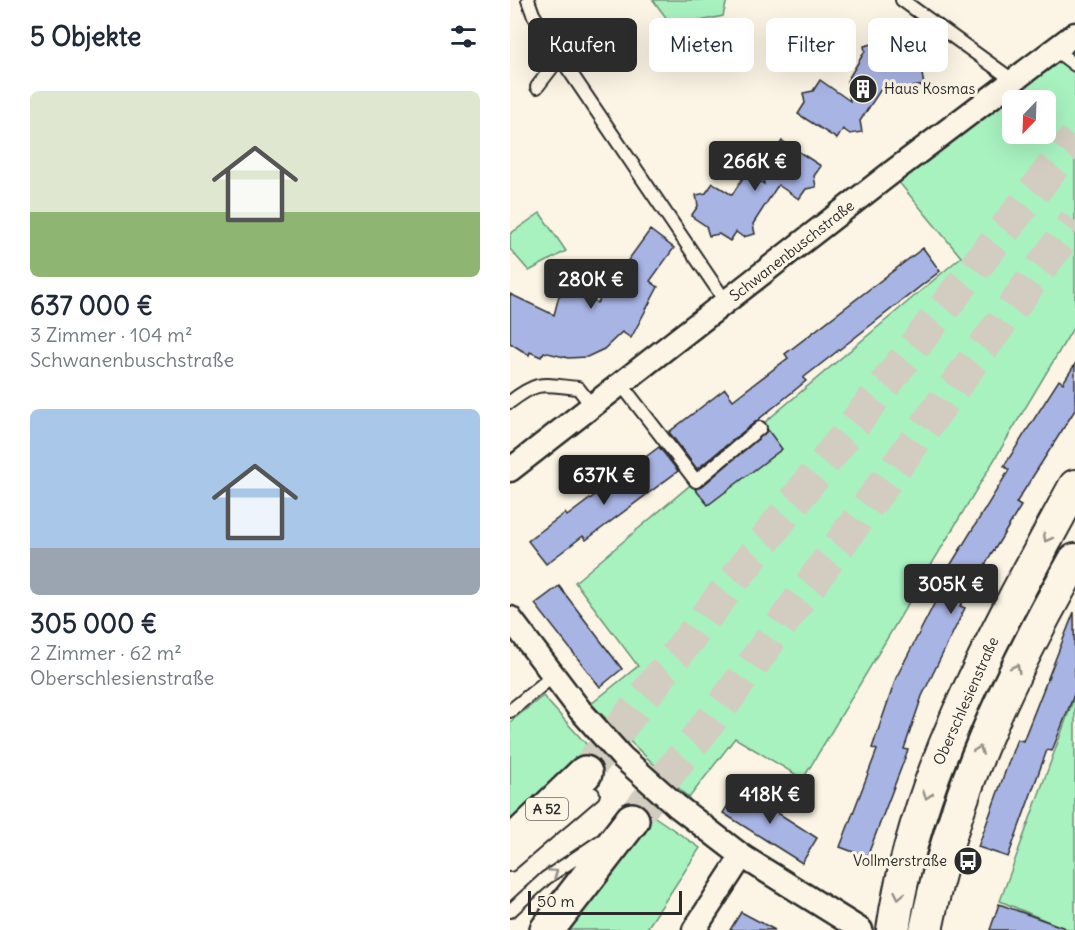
<!DOCTYPE html>
<html lang="de">
<meta charset="utf-8">
<style>
body{margin:0;font-family:Delius,sans-serif;background:#f6f6f7;color:#1f2937;height:100vh;display:flex;flex-direction:column;font-size:22px;white-space:nowrap}
*{box-sizing:border-box;margin:0}
p{font-size:20px;color:#747a83}
.icon{flex:none;width:33px;height:33px;fill:none;stroke:currentColor;stroke-width:2;stroke-linecap:round;stroke-linejoin:round}
.map{position:relative;flex:1;overflow:hidden}
.side{display:flex;flex-direction:column;background:#fff;width:510px}
.side>*{flex:none}
.banner{position:absolute;left:18px;top:18px;width:456px;height:54px;display:flex;gap:12px}
.needle{width:39px;rotate:203deg}
.fabs{position:absolute;left:492px;top:90px;display:grid;gap:12px}
.fabs a{display:grid;place-items:center;width:54px;height:54px;border-radius:9px;background:#fff;box-shadow:0 6px 24px #0002;font-size:30px}
.scale{position:absolute;left:18px;bottom:15px;width:154px;box-sizing:border-box;padding-left:6px;border:3px solid #2b2b2b;border-top:0;font-size:16px;line-height:21px;white-space:nowrap;color:#2b2b2b;-webkit-text-stroke:4px #fcf5e5;paint-order:stroke}
.price{position:absolute;translate:-50% -51px;padding:0 14px;border-radius:6px;background:#2b2b2b;color:#fff;font-size:20px;line-height:39px;filter:drop-shadow(0 2px 3px #0008)}
.price::after{content:'';position:absolute;left:50%;top:36px;width:18px;height:14px;margin-left:-9px;background:inherit;clip-path:polygon(0 0,100% 0,50% 100%)}
.price.current{background:#222;color:#fff}
ul{padding:0;list-style:none}
li{display:grid;align-content:center;gap:12px;height:318px;padding:0 30px}
li span{display:grid;place-items:center;height:186px;border-radius:9px;color:#555}
li>.icon{margin-inline-start:auto}
span .icon{width:108px;height:108px;fill:#fffc;stroke-width:1}
li b{font-size:26px}
h2{display:flex;justify-content:space-between;align-items:center;height:72px;padding:0 30px;font-size:26px}
.tag{padding:0 21px;border-radius:9px;background:#fff;box-shadow:0 6px 24px #0002;font-size:21px;line-height:54px}
.tag.current{background:#2b2b2b;color:#fff}
main{display:flex;flex:1;min-height:0}
.map>svg:first-child{display:block}
.green{fill:#a8f2c0;stroke:#6a8e76;stroke-width:1.5;fill-rule:evenodd}
.building{fill:#a8b4e4;stroke:#2b2b2b;stroke-width:1.5}
.lines{fill:none;stroke-linecap:round;stroke-linejoin:round}
.highway-tunnel{stroke:#d2cdc0;stroke-width:33;stroke-dasharray:33 16;stroke-linecap:butt}
.lane-casing{stroke:#2b2b2b;stroke-width:16}
.street-casing{stroke:#2b2b2b;stroke-width:27}
.secondary-casing{stroke:#2b2b2b;stroke-width:36}
.highway-casing{stroke:#2b2b2b;stroke-width:38}
.lane{stroke:#fcf5e5;stroke-width:12}
.street{stroke:#fcf5e5;stroke-width:22}
.secondary{stroke:#fcf5e5;stroke-width:32}
.highway{stroke:#fcf5e5;stroke-width:33}
.street-bridge-casing{stroke:#2b2b2b;stroke-width:27;stroke-linecap:butt}
.street-bridge{stroke:#fcf5e5;stroke-width:22}
.oneway{stroke:#949088}
.labels{text-anchor:middle;stroke-width:6;stroke-linejoin:round;paint-order:stroke}
.shield{fill:#fcf5e5;stroke:#6a6863;stroke-width:1.5}
.shield-label{font-size:14px;font-weight:bold;fill:#2b2b2b}
.poi-label{font-size:15px;fill:#2b2b2b;stroke:#fcf5e5;text-anchor:start}
.street-label{font-size:15px;fill:#2b2b2b;stroke:#fcf5e5}
</style>
<main>
<section class="side">
<h2>5 Objekte<svg class="icon" aria-label="filters" viewBox="0 0 24 24"><path d="M4 7h16M4 17h16"/><circle cx="9" cy="7" r="2"/><circle cx="15" cy="17" r="2"/></svg></h2>
<ul>
<li><span style="background:linear-gradient(#dfe7d0 65%,#8fb573 0)"><svg class="icon" aria-label="home" viewBox="0 0 24 24"><path d="M3 11l9-7 9 7M6 9v11h12V9"/></svg></span><div><b>637 000 €</b><p>3 Zimmer · 104 m²</p><p>Schwanenbuschstraße</p></div></li>
<li><span style="background:linear-gradient(#a9c7e8 75%,#9aa5b1 0)"><svg class="icon" aria-label="home" viewBox="0 0 24 24"><path d="M3 11l9-7 9 7M6 9v11h12V9"/></svg></span><div><b>305 000 €</b><p>2 Zimmer · 62 m²</p><p>Oberschlesienstraße</p></div></li>
</ul>
</section>
<div class="map">
<svg width="565" height="930" viewBox="0 0 565 930">
<rect width="100%" height="100%" fill="#fcf5e5"/>
<filter id="ink" filterUnits="userSpaceOnUse"><feTurbulence type="fractalNoise" baseFrequency=".0167" numOctaves="2"/><feDisplacementMap in="SourceGraphic" scale="12" xChannelSelector="R" yChannelSelector="G"/><feConvolveMatrix kernelMatrix="1 2 1 2 8 2 1 2 1" color-interpolation-filters="sRGB"/></filter>
<g filter="url(#ink)">
<!-- green -->
<g class="green">
<polygon points="143,0 217,0 213,16 163,27"/>
<path d="M565,37V325L293,779L225,738L179,798L81,704L128,666L65,582L451,257L382,174ZM502,100H536V134H502Z"/>
<polygon points="30,213 56,251 19,271 0,249 0,234"/>
<polygon points="565,695 565,930 558,930 490,901"/>
<polygon points="33,696 77,745 65,761 0,821 0,722"/>
<polygon points="142,815 190,848 136,930 53,930"/>
</g>
<!-- building -->
<g class="building">
<polygon points="379,39 390,46 400,44 402,53 418,64 412,74 414,85 403,87 397,97 375,83 350,121 352,132 340,134 333,129 327,139 288,114 295,103 293,93 303,91 310,80 340,101 337,81 355,51 354,46 366,43 373,48"/>
<polygon points="272,141 311,166 304,176 306,187 296,189 289,199 268,185 243,224 245,234 233,237 226,232 220,241 209,234 199,236 196,226 181,216 188,206 186,195 196,193 203,183 222,195 236,173 254,184 247,148 259,146 266,150"/>
<polygon points="140,230 164,248 140,281 148,287 121,338 112,332 94,349 77,357 58,358 34,352 31,357 20,352 19,355 0,343 0,294 44,315 49,296 59,288 72,290 87,303"/>
<polygon points="413,248 430,271 293,378 296,381 187,469 159,432 215,389 223,400 278,358 275,354"/>
<polygon points="565,364 565,410 506,503 511,506 450,606 455,608 412,696 394,749 398,750 357,857 330,847 367,750 362,748 386,678 441,571 438,569 499,470 494,466 549,380 553,383"/>
<polygon points="258,430 272,449 198,505 185,489 191,487"/>
<polygon points="149,447 168,471 76,540 73,536 36,564 18,541 55,513 57,516"/>
<polygon points="49,586 112,669 90,687 25,604"/>
<polygon points="564,612 565,692 542,751 537,750 498,857 468,847 507,739 513,741"/>
<polygon points="229,788 307,838 292,863 213,813"/>
<polygon points="489,904 555,928 554,930 480,930"/>
<polygon points="231,912 265,930 220,930"/>
</g>
<g class="lines">
<!-- highway-tunnel -->
<g class="highway-tunnel">
<polyline points="75,773 565,138"/>
<polyline points="122,820 212,706 565,221"/>
</g>
<!-- lane casing -->
<g class="lane-casing">
<g id="lane">
<polyline points="18,0 23,14 50,57 216,302"/>
<polyline points="392,0 504,81"/>
<polyline points="544,49 565,65"/>
<polyline points="27,87 50,57"/>
<polyline points="111,384 186,481 250,428"/>
<path d="M0,402C30,379 33,385 68,388L82,406"/>
<polyline points="0,711 43,676"/>
<polyline points="0,865 83,794"/>
<polyline points="0,911 36,878 91,841"/>
</g>
</g>
<!-- street casing -->
<g class="street-casing">
<g id="street">
<polyline points="0,470 381,173 565,34"/>
<polyline points="0,618 70,710"/>
<polyline points="167,806 232,856 351,930"/>
<polyline points="184,930 232,856"/>
</g>
</g>
<!-- secondary casing -->
<g class="secondary-casing">
<g id="secondary">
<path d="M383,930C406,770 489,626 565,486"/>
<path d="M416,930C444,791 496,682 565,560"/>
</g>
</g>
<!-- highway casing -->
<g class="highway-casing">
<g id="highway">
<polyline points="0,845 75,773"/>
<polyline points="37,930 122,820"/>
</g>
</g>
<!-- lane -->
<use href="#lane" class="lane"/>
<!-- street -->
<use href="#street" class="street"/>
<!-- secondary -->
<use href="#secondary" class="secondary"/>
<!-- highway -->
<use href="#highway" class="highway"/>
<!-- street-bridge casing -->
<g class="street-bridge-casing">
<polyline id="street-bridge" points="70,710 112,757 167,806"/>
</g>
<!-- street-bridge -->
<use href="#street-bridge" class="street-bridge"/>
</g>
<!-- one-way arrows -->
<defs><path id="oneway-chevron" d="M-2-3.5L2.5 0L-2 3.5" fill="none" stroke-width="1.6" stroke-linecap="round" stroke-linejoin="round" transform="scale(1.5)"/></defs>
<g class="oneway">
<use href="#oneway-chevron" transform="translate(537 538) rotate(119)"/>
<use href="#oneway-chevron" transform="translate(506 668) rotate(-63)"/>
<use href="#oneway-chevron" transform="translate(469 750) rotate(-69)"/>
<use href="#oneway-chevron" transform="translate(417 795) rotate(109)"/>
<use href="#oneway-chevron" transform="translate(44 873) rotate(-35)"/>
<use href="#oneway-chevron" transform="translate(389 895) rotate(102)"/>
</g>
</g>
<!-- icons -->
<defs>
<g id="building-disc" transform="scale(1.5)"><circle r="9.5" fill="#2b2b2b" stroke="#fcf5e5"/><path d="M-4-6H4V6H1V3H-1V6H-4ZM-2.5-4.3h1.7v1.8h-1.7ZM.8-4.3h1.7v1.8H.8ZM-2.5-1h1.7V.8h-1.7ZM.8-1h1.7V.8H.8Z" fill="#fff"/></g>
<g id="bus-disc" transform="scale(1.5)"><circle r="9.5" fill="#2b2b2b" stroke="#fcf5e5"/><path d="M-5-6H5V4H4V6H2V4H-2V6H-4V4H-5ZM-3.5-4V0h7V-4ZM-3.5 1.2v1.5H-2V1.2ZM2 1.2v1.5H3.5V1.2Z" fill="#fff"/></g>
</defs>
<g fill-rule="evenodd">
<use href="#building-disc" x="353" y="89"/>
<use href="#bus-disc" x="458" y="861"/>
</g>
<g class="labels">
<!-- shield labels -->
<rect class="shield" x="16" y="798" width="42" height="22" rx="4.5"/>
<g class="shield-label">
<text x="37" y="814">A 52</text>
</g>
<!-- poi labels -->
<g class="poi-label">
<text x="374" y="94">Haus Kosmas</text>
<text x="437" y="866" text-anchor="end">Vollmerstraße</text>
</g>
<!-- street labels -->
<g class="street-label">
<text transform="translate(282 251) rotate(-38)" y="5">Schwanenbuschstraße</text>
<text transform="translate(456 701) rotate(-66)" y="5">Oberschlesienstraße</text>
</g>
</g>
</svg>
<div class="fabs">
<a><svg class="needle" viewBox="-14 -14 28 28"><path d="M0-13l5 13h-10z" fill="#e53935"/><path d="M0 13l5-13h-10z" fill="#747a83"/></svg></a>
</div>
<div class="scale">50 m</div>
<b class="price" style="left:245px;top:192px">266K €</b>
<b class="price" style="left:81px;top:310px">280K €</b>
<b class="price current" style="left:94px;top:506px">637K €</b>
<b class="price" style="left:441px;top:615px">305K €</b>
<b class="price" style="left:260px;top:825px">418K €</b>
<div class="banner">
<a class="tag current">Kaufen</a>
<a class="tag">Mieten</a>
<a class="tag">Filter</a>
<a class="tag">Neu</a>
</div>
</div>
</main>
